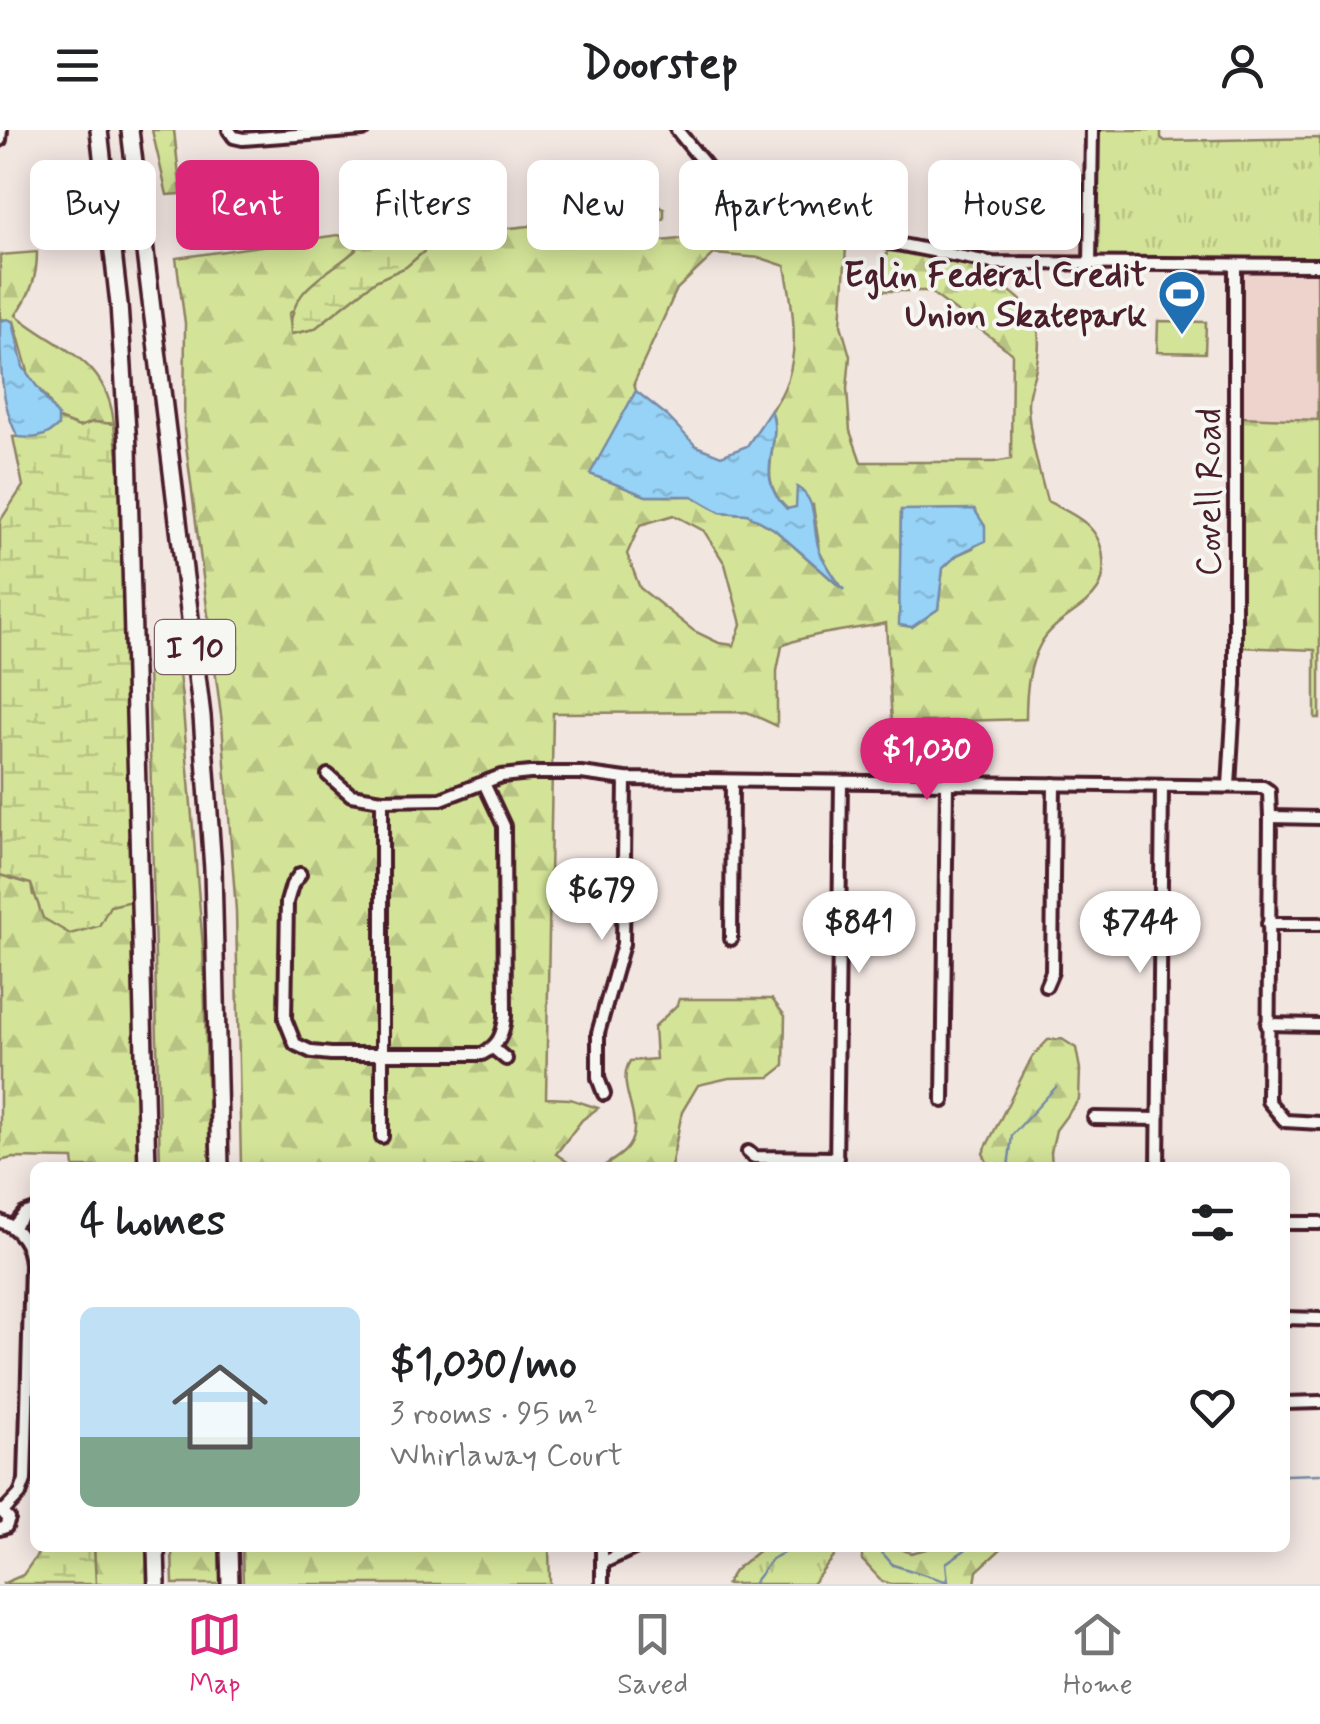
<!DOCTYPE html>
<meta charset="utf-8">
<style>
body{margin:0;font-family:Mynerve,sans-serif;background:#f6f6f6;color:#202124;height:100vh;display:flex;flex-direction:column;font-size:38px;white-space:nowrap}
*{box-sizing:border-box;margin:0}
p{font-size:32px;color:#757577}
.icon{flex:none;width:55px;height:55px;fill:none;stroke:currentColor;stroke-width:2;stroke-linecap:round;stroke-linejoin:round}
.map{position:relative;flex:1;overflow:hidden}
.drawer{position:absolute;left:30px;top:1032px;width:1260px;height:390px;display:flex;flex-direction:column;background:#fff;border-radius:15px;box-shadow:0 5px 25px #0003}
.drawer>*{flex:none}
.top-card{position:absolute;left:30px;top:30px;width:1260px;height:90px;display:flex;gap:20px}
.price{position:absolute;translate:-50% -85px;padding:0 22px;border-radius:35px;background:#fff;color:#222;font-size:32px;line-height:65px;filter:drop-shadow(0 2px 5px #0008)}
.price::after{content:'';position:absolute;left:50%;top:60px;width:30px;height:22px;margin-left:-15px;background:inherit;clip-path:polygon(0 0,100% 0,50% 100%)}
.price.active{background:#db2777;color:#fff}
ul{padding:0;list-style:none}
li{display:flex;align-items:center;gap:30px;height:250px;padding:0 50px}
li+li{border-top:2px solid #e0e0e0}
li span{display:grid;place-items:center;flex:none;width:280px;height:200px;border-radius:15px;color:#555}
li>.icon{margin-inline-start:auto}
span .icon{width:120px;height:120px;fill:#fffc;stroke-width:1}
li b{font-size:42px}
h2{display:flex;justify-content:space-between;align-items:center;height:120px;padding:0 50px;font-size:42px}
.tag{padding:0 35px;border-radius:15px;background:#fff;box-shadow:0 5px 25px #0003;font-size:35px;line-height:90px}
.tag.active{background:#db2777;color:#fff}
header{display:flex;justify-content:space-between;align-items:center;height:130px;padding:0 50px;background:#fff;font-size:45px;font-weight:700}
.menu{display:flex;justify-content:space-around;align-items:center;height:140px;border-top:2px solid #e0e0e0;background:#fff;font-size:28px;color:#757577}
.menu a{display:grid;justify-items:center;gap:5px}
.menu .active{color:#db2777}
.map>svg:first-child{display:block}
.built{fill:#edd3cc}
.grass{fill:url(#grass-tufts);stroke:#8e8262;stroke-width:2.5}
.forest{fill:url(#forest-firs);stroke:#8e8262;stroke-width:2.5;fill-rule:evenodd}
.wetland{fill:url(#wetland-marsh);stroke:#8e8262;stroke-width:2.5}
.pitch{fill:#d3e498;stroke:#8e8262;stroke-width:2.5}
.water{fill:url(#water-ripples);stroke:#788ba5;stroke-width:2.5}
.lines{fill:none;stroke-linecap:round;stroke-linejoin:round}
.stream{stroke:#788ba5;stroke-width:2.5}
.minor-casing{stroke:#4a1f2b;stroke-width:18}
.highway-casing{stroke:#4a1f2b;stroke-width:22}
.minor{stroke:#f6f6f2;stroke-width:10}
.highway{stroke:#f6f6f2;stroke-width:15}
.labels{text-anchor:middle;stroke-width:8;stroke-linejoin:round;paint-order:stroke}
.shield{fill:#f6f6f2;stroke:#7e6067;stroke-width:2.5}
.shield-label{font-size:32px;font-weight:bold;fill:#4a1f2b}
.poi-label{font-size:35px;font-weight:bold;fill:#4a1f2b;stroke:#f6f6f2;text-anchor:end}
.street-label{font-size:35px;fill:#4a1f2b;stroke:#f6f6f2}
</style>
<header><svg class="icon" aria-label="menu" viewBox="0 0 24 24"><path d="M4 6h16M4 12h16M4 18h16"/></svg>Doorstep<svg class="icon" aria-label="person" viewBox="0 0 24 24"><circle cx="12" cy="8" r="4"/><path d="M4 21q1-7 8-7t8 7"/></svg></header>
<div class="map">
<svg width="1320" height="1454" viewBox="0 0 1320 1454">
<defs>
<pattern id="grass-tufts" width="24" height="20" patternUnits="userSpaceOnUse" patternTransform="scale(2.5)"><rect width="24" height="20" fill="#d3e498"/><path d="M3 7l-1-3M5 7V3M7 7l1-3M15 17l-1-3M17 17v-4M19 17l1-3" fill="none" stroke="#b7c383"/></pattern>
<pattern id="forest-firs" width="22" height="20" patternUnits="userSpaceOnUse" patternTransform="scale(2.5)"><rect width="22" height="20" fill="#d3e498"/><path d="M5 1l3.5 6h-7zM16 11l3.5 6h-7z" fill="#b7c383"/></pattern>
<pattern id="wetland-marsh" width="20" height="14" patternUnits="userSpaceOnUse" patternTransform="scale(2.5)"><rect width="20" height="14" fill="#d3e498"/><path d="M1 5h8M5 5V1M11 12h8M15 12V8" fill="none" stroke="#b7c383"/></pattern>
<pattern id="water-ripples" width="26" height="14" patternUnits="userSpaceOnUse" patternTransform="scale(2.5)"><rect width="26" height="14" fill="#96d3f7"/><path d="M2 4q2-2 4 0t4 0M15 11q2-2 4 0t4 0" fill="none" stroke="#83b5d4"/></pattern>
</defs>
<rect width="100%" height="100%" fill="#f2e6e1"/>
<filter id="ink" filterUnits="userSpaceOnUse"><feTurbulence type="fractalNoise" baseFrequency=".01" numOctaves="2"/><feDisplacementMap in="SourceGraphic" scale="20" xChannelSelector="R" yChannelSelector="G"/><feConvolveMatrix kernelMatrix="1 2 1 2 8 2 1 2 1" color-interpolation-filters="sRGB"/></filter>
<g filter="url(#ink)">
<!-- built -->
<g class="built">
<polygon points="972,40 1094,40 1094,129 1003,132 1002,121 968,105 927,58 941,56"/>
<polygon points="1239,132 1317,133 1318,290 1241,287"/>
</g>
<!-- grass -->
<g class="grass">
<polygon points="1094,0 1161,0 1161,8 1165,11 1320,8 1320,133 1094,129"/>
<polygon points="762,1418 833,1418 834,1427 812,1454 726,1454 734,1441"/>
</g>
<!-- forest -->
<g class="forest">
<polygon points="152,0 174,0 181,64 167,65"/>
<path d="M647,69L664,79V89L647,96L629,110L651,112L717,105L846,117L841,195L850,226L847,259L850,301L861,332H994L1011,329L1012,223L929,161H882L887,121L1003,132L1004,157C1037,179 1044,198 1036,238C1033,251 1027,264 1028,277C1030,309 1039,340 1047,371C1075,385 1100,395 1103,428C1104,438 1104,450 1098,459C1084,481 1055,489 1041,513C1028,537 1026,562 1026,589L892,593L886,493C855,500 808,503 782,516L777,541V596L747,582L553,583L546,968L570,969L598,978L582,990L556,1024L575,1037H241L236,781L222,593L184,300L185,193L176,128L338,105L358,111L356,119L289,184L292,204L314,199L375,151L406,137L429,117L434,106L529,96L564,83L616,79ZM714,124L761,128L785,136C794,184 804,240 771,280C784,315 752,345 787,379L813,375L820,423L840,457L774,399L747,384L720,382L692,366H646L591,344L636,261L634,253L677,159ZM974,379L973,418L957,425L943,438L938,479L912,497L900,495L901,381ZM674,385L704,401L725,434L741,494L734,515L719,513L694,501L640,458L627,424L640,395Z"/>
<path d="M37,122C37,148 31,163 16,185C59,221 107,227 114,294L93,292L79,297L58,289L47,268L30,249L14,191L0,189V125Z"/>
<polygon points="1317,133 1320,133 1320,588 1315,588 1315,520 1237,517 1241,287 1318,290"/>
<polygon points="156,523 177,528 182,568 203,817 210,1037 160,1037 148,535"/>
<polygon points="0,745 31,754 33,765 110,776 132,771 138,1037 74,1037 73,1029 12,1028 0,1031"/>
<path d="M679,869H772L785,886L784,936L770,947L729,948L698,955L682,982L671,1037H602C610,1032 623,1025 628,1017C647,989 614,958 630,931L656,929L654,897L677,875Z"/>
<polygon points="1062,909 1076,918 1080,939 1079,969 1056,1000 1051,1022 1052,1037 989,1037 983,1023 1032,927 1048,910"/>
<polygon points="94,1418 146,1418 147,1454 96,1454"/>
<polygon points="172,1418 220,1418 220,1454 173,1454"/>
<polygon points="242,1418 549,1418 550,1454 243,1454"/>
<polygon points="862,1418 897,1418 911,1423 930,1418 1002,1418 977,1441 975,1454 891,1454 882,1451 862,1430"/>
</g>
<!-- wetland -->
<g class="wetland">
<path d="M434,106L429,117L406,137L375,151L314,199L291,204C287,159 326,146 356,120L358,111Z"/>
<polygon points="58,289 79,297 93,292 114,294 123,370 132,771 110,776 99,796 70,804 43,788 31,754 0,745 0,391 23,356 13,307 32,306"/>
<polygon points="42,1418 94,1418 96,1454 2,1454 23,1445"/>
</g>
<!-- pitch -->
<polygon class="pitch" points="1158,191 1206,192 1205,223 1157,222"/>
<!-- water -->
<g class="water">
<path d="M8,189L13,192L23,237L58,286V296C45,308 35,309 18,307C0,274 0,229 0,191Z"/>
<path d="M636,261L665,284L696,316L721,326L747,316L771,280C784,315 751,345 787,379L796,377L797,357C821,372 810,401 821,425C827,437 836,449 844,460L774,399L747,384L720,382L692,366H646L590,344Z"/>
<polygon points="974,379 985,396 985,411 957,425 943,438 938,479 912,497 899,495 901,380"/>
</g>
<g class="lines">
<!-- stream -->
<g class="stream">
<polyline points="1008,1038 1012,1005 1056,957"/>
<polyline points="1285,1345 1320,1344"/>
<polyline points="806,1418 817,1422 822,1418"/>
<polyline points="878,1418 893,1435 948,1452 946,1433 968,1418"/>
<polyline points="753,1454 772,1429 792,1418"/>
</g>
<!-- minor casing -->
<g class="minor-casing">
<g id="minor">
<polyline points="229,0 234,7 243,9 363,0"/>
<polyline points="677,0 733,69 771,89 993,133 1320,135"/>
<polyline points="0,10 1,0"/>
<polyline points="1090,134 1092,0"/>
<polyline points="328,645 351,665 382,670 441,669 501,646 530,643 581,643 625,649 1263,657 1269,661 1270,687 1268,971 1285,991 1320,993"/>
<polyline points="1229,656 1235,555 1235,135"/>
<polyline points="382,670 382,1007"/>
<polyline points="1270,687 1320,688"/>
<path d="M300,744L292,755L287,772L285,889L295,914L312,922L331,924H482C498,916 503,905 505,887L504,696L484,653"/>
<polyline points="1268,794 1320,794"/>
<polyline points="731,809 732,651"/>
<polyline points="1046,856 1052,842 1054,654"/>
<polyline points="1267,894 1320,895"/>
<polyline points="493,918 506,929"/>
<polyline points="604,964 598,948 598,903 623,814 625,649"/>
<polyline points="943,971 947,653"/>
<polyline points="1094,988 1158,989"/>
<polyline points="748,1022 754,1027 837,1028"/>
<polyline points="836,1038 841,652"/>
<polyline points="1158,1038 1162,656"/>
<path d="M0,1091C20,1099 30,1114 31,1135L25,1350L20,1364L4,1381"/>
<polyline points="1285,1093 1320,1093"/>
<polyline points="13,1097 24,1084 35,1080"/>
<polyline points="1285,1188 1320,1189"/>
<polyline points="1285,1273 1320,1272"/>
<polyline points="0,1380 9,1389 6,1397 0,1399"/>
<polyline points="602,1433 634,1418"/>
<polyline points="602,1454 602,1418"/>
</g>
</g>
<!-- highway casing -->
<g class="highway-casing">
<g id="highway">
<polyline points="99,0 119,174 128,317 147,1038"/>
<polyline points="130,0 202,586 213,739 220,1038"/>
<polyline points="156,1418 157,1454"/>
<polyline points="229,1418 230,1454"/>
</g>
</g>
<!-- minor -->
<use href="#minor" class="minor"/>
<!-- highway -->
<use href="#highway" class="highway"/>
</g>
</g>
<!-- icons -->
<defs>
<g id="stadium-pin" transform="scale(2.5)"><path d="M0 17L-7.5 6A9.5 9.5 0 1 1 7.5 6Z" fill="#1f6fb2" stroke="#f6f6f2"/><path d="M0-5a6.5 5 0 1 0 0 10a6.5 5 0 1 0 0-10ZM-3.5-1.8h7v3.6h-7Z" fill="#fff"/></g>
</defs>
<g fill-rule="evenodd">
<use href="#stadium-pin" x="1182" y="164"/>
</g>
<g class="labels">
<!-- shield labels -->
<rect class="shield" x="155" y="490" width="80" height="54" rx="8"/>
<g class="shield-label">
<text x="195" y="528">I 10</text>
</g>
<!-- poi labels -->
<g class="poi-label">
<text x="1147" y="156">Eglin Federal Credit<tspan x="1147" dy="40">Union Skatepark</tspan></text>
</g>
<!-- street labels -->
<g class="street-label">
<text transform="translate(1208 362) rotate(-90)" y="12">Covell Road</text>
</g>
</g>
</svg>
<b class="price active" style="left:927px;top:673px">$1,030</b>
<b class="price" style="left:602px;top:813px">$679</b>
<b class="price" style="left:859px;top:846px">$841</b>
<b class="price" style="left:1140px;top:846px">$744</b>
<div class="top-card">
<a class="tag">Buy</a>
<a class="tag active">Rent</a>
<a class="tag">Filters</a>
<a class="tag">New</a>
<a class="tag">Apartment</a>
<a class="tag">House</a>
</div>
<section class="drawer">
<h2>4 homes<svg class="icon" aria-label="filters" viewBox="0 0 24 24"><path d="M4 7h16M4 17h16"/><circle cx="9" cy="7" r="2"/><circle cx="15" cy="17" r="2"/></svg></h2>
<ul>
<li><span style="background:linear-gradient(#bfe0f5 65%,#7fa58c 0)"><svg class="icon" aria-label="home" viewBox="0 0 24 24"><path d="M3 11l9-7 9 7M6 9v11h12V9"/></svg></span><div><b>$1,030/mo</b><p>3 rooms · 95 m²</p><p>Whirlaway Court</p></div><svg class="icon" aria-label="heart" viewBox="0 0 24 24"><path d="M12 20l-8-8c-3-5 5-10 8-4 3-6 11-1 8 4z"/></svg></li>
</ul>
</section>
</div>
<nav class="menu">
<a class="active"><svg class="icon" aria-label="map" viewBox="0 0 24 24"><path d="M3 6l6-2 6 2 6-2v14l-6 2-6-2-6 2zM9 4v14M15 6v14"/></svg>Map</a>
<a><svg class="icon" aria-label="saved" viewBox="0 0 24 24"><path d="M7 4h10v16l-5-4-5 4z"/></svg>Saved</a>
<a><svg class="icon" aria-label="home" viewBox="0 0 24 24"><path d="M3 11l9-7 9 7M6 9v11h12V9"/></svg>Home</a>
</nav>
